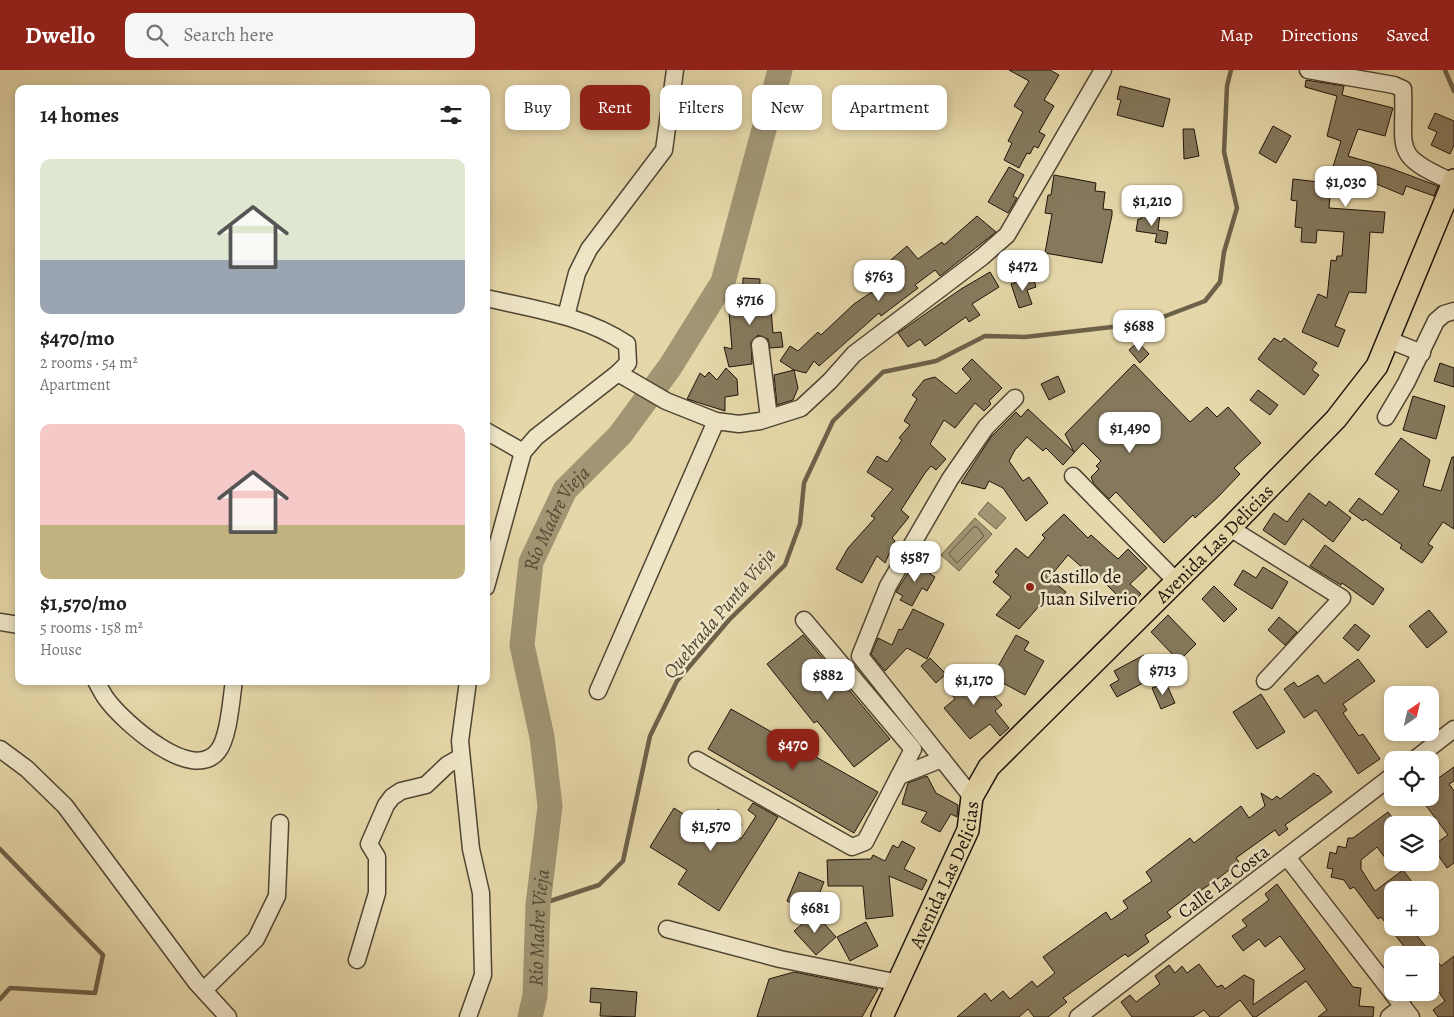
<!DOCTYPE html>
<meta charset="utf-8">
<style>
body{margin:0;font-family:Alegreya,serif;background:#f6f6f6;color:#222;height:100vh;display:flex;flex-direction:column;font-size:19px;white-space:nowrap}
*{box-sizing:border-box;margin:0}
p{font-size:16px;color:#767676}
.icon{flex:none;width:28px;height:28px;fill:none;stroke:currentColor;stroke-width:2;stroke-linecap:round;stroke-linejoin:round}
.map{position:relative;flex:1;overflow:hidden}
.side{position:absolute;left:15px;top:15px;width:475px;height:600px;display:flex;flex-direction:column;background:#fff;border-radius:10px;box-shadow:0 2px 8px #0003}
.side>*{flex:none}
.banner{position:absolute;left:505px;top:15px;width:475px;height:45px;display:flex;gap:10px}
.needle{width:32px;rotate:34deg}
.tools{position:absolute;left:1384px;top:616px;display:grid;gap:10px}
.tools a{display:grid;place-items:center;width:55px;height:55px;border-radius:10px;background:#fff;box-shadow:0 2px 8px #0003;font-size:25px}
.price{position:absolute;translate:-50% -42px;padding:0 11px;border-radius:10px;background:#fff;color:#222;font-size:16px;line-height:32px;filter:drop-shadow(0 1px 2px #0008)}
.price::after{content:'';position:absolute;left:50%;top:30px;width:15px;height:11px;margin-left:-8px;background:inherit;clip-path:polygon(0 0,100% 0,50% 100%)}
.price.selected{background:#8f2418;color:#fff}
ul{padding:0;list-style:none}
li{display:grid;align-content:center;gap:10px;height:265px;padding:0 25px}
li span{display:grid;place-items:center;height:155px;border-radius:10px;color:#555}
li>.icon{margin-inline-start:auto}
span .icon{width:90px;height:90px;fill:#fffc;stroke-width:1}
li b{font-size:21px}
h2{display:flex;justify-content:space-between;align-items:center;height:60px;padding:0 25px;font-size:21px}
.tag{padding:0 18px;border-radius:10px;background:#fff;box-shadow:0 2px 8px #0003;font-size:18px;line-height:45px}
.tag.selected{background:#8f2418;color:#fff}
header{display:flex;align-items:center;gap:30px;box-sizing:border-box;height:70px;padding:0 25px;background:#8f2418;color:#fff}
header strong{font-size:24px}
nav{display:flex;gap:28px;margin-inline-start:auto;font-size:18px}
.search{width:350px;height:45px;background:#f6f6f6;display:flex;align-items:center;gap:12px;box-sizing:border-box;padding:0 18px;border-radius:10px;color:#767676;font-size:19px}
.map>svg:first-child{display:block}
.water{fill:#a19573;stroke:#6d6149}
.lines{fill:none;stroke-linecap:round;stroke-linejoin:round}
.shore{stroke:#60543e;stroke-width:1}
.stream{stroke:#6d6149;stroke-width:4.5}
.river{stroke:#a19573;stroke-width:25}
.building{fill:#85795d;stroke:#1e140a}
.minor-casing{stroke:#504532;stroke-width:19}
.major-casing{stroke:#1e140a;stroke-width:24}
.minor{stroke:#eee5c7;stroke-width:16}
.major{stroke:#e5d7a9;stroke-width:21}
.poi-dot{fill:#8f2418;stroke:#eee5c7;stroke-width:2}
.labels{text-anchor:middle;stroke-width:5;stroke-linejoin:round;paint-order:stroke}
.street-label{font-size:19px;fill:#1e140a;stroke:#eee5c7}
.poi-label{font-size:19px;fill:#1e140a;stroke:#eee5c7;text-anchor:start}
.water-label{font-size:20px;font-style:italic;fill:#524834;stroke:#eee5c7}
</style>
<header>
<strong>Dwello</strong>
<div class="search"><svg class="icon" aria-label="search" viewBox="0 0 24 24"><circle cx="10" cy="10" r="6"/><path d="M15 15l6 6"/></svg>Search here</div>
<nav><a>Map</a><a>Directions</a><a>Saved</a></nav>
</header>
<div class="map">
<svg width="1454" height="947" viewBox="0 0 1454 947">
<rect width="100%" height="100%" fill="#e5d7a9"/>
<filter id="stains"><feTurbulence type="fractalNoise" baseFrequency=".004" numOctaves="4"/><feColorMatrix values="0 0 0 0 .2 0 0 0 0 .09 0 0 0 0 .02 0 0 0 .5 -.17"/></filter>
<radialGradient id="worn" r=".72"><stop offset=".6" stop-color="#630" stop-opacity="0"/><stop offset="1" stop-color="#630" stop-opacity=".3"/></radialGradient>
<!-- water -->
<g class="water">
<polygon points="988,432 1006,448 996,459 978,444"/>
<polygon points="975,448 992,464 959,501 941,485"/>
<polygon points="718,739 742,754 737,762 713,747"/>
</g>
<g class="lines">
<!-- shore -->
<polygon class="shore" points="974,457 977,457 984,466 957,493 949,484"/>
<!-- stream -->
<g class="stream">
<polyline points="1445,0 1454,21"/>
<polyline points="0,779 103,885 95,923 10,918 0,929"/>
<polyline points="538,835 599,815 623,791 650,666 677,611 729,550 785,495 800,454 804,413 833,351 883,302 936,291 985,266 1025,267 1147,253 1205,231 1220,212 1224,182 1237,138 1224,82 1227,16 1231,0"/>
</g>
<!-- river -->
<path class="river" id="s1" d="M530,947L535,926L538,835L550,736L542,667L522,575L531,492L565,420L620,365L670,297L723,212L780,0"/>
</g>
<!-- building -->
<g class="building">
<polygon points="1009,0 1050,0 1059,5 1044,30 1054,36 1039,62 1045,65 1038,78 1034,76 1030,84 1027,83 1019,98 1004,90 1012,73 1008,71 1023,42 1014,36 1029,11"/>
<polygon points="1306,10 1344,16 1342,25 1393,38 1385,66 1358,59 1348,86 1390,98 1438,116 1434,126 1406,116 1403,125 1367,110 1366,114 1340,106 1336,115 1331,114 1329,138 1385,142 1383,163 1370,162 1366,223 1349,222 1335,256 1345,260 1338,277 1302,262 1318,224 1327,228 1331,190 1336,191 1337,186 1342,186 1344,162 1317,160 1316,173 1301,172 1302,158 1295,157 1297,131 1291,130 1293,109 1328,113 1341,71 1327,66 1337,26 1305,17"/>
<polygon points="1120,16 1170,29 1163,57 1117,45 1121,30 1117,29"/>
<polygon points="1435,43 1454,51 1454,75 1450,84 1431,75 1437,62 1428,58"/>
<polygon points="1273,56 1291,66 1276,93 1259,83"/>
<polygon points="1183,59 1194,59 1199,86 1184,89"/>
<polygon points="1009,97 1024,105 1013,126 1017,128 1008,143 988,132"/>
<polygon points="1054,105 1096,113 1095,121 1105,122 1103,139 1112,140 1112,145 1102,193 1045,183 1052,144 1045,143 1048,125 1051,125"/>
<polygon points="1142,142 1160,144 1158,160 1168,162 1166,174 1155,172 1157,164 1136,161 1138,149 1141,149"/>
<polygon points="977,146 996,162 940,206 935,200 915,215 918,218 881,246 879,243 819,296 814,291 806,303 794,300 798,318 793,330 777,335 774,305 794,300 780,291 790,276 798,281 818,262 821,265 854,234 894,207 884,196 907,176 918,189 942,172 944,175"/>
<polygon points="990,202 999,217 972,234 980,245 969,252 966,247 925,276 920,269 908,277 898,263 961,219"/>
<polygon points="1033,207 1036,217 1027,220 1032,234 1019,238 1011,214"/>
<polygon points="743,208 760,209 759,241 771,240 773,263 781,262 783,277 770,278 768,269 758,265 751,272 752,294 729,297 724,277 732,279 729,242 742,241"/>
<polygon points="1274,268 1281,272 1284,268 1317,293 1312,300 1319,305 1304,325 1258,289"/>
<polygon points="1138,272 1149,284 1140,293 1129,280"/>
<polygon points="972,289 1002,318 989,331 991,334 984,341 975,333 955,358 944,350 930,374 946,389 936,400 931,396 925,403 901,440 909,447 892,468 895,471 885,493 877,486 862,513 836,499 848,478 875,448 871,446 893,419 867,402 877,386 887,392 902,370 899,368 910,355 904,351 917,329 912,325 924,310 935,307 956,324 971,309 962,299"/>
<polygon points="1440,293 1454,298 1454,317 1434,311"/>
<polygon points="1134,294 1190,352 1207,337 1217,347 1228,337 1261,373 1234,398 1240,404 1217,428 1195,448 1193,445 1164,473 1116,422 1109,429 1094,414 1091,407 1099,399 1096,396 1101,391 1083,373 1063,395 1046,378 1043,381 1027,367 1015,380 1009,391 1023,411 1029,407 1048,433 1026,451 1003,418 989,411 985,419 961,413 991,367 1016,342 1021,347 1028,339 1074,382 1065,364"/>
<polygon points="726,298 737,309 738,325 725,327 725,341 687,329 700,303 705,307 709,302 717,310"/>
<polygon points="1058,306 1065,322 1049,330 1041,314"/>
<polygon points="1258,320 1278,335 1270,345 1250,330"/>
<polygon points="1413,326 1445,336 1436,369 1403,360"/>
<polygon points="1401,368 1430,390 1423,416 1441,421 1452,387 1454,387 1454,459 1443,452 1428,474 1433,477 1422,493 1400,478 1402,475 1365,449 1363,451 1349,441 1359,428 1382,445 1399,421 1375,404"/>
<polygon points="1309,423 1326,436 1329,431 1351,448 1333,472 1303,449 1285,475 1263,460 1274,443 1287,452"/>
<polygon points="1064,444 1088,468 1091,465 1118,489 1128,479 1147,498 1130,514 1141,524 1128,536 1096,504 1093,507 1068,485 1049,508 1066,522 1056,535 1047,527 1019,559 996,545 1011,527 993,512 999,505 995,502 1016,478 1028,488 1045,468 1042,465"/>
<polygon points="1325,475 1384,519 1373,535 1342,513 1341,515 1310,496"/>
<polygon points="916,490 932,499 930,504 935,507 927,521 922,518 912,536 900,530 903,526 896,522"/>
<polygon points="1263,497 1288,512 1272,539 1234,515 1243,500 1256,508"/>
<polygon points="1214,516 1237,539 1224,552 1202,529"/>
<polygon points="913,539 944,554 927,589 907,578 885,601 871,584 878,568 892,575 899,559 902,560"/>
<polygon points="1429,540 1447,562 1427,578 1409,556"/>
<polygon points="1168,545 1196,574 1179,591 1151,562"/>
<polygon points="1279,547 1297,562 1285,575 1268,560"/>
<polygon points="1355,554 1370,566 1358,581 1343,568"/>
<polygon points="803,565 890,669 854,697 817,651 814,653 767,594"/>
<polygon points="1016,565 1029,572 1024,580 1044,591 1025,625 992,607"/>
<polygon points="1144,585 1156,606 1117,627 1110,615 1119,610 1114,601"/>
<polygon points="930,588 946,604 936,613 921,596"/>
<polygon points="1358,589 1375,611 1343,634 1347,640 1343,643 1359,666 1363,664 1380,689 1358,704 1316,640 1304,648 1284,619 1294,612 1298,617 1318,605 1324,614"/>
<polygon points="966,598 984,614 1002,635 995,641 1009,658 1000,666 990,654 970,669 944,638 955,629 948,619"/>
<polygon points="1166,613 1175,633 1161,639 1152,618"/>
<polygon points="1261,624 1285,662 1257,679 1233,642"/>
<polygon points="731,639 878,722 854,763 708,679"/>
<polygon points="1454,697 1454,711 1449,714 1454,721 1454,793 1447,798 1432,776 1448,765 1424,733 1430,729 1430,714"/>
<polygon points="1314,703 1317,706 1318,705 1332,722 1285,755 1288,759 1279,766 1275,760 1236,788 1239,792 1219,808 1200,821 1198,818 1167,842 1171,847 1145,865 1149,872 1128,887 1125,884 1063,928 1067,932 1048,947 1034,947 1028,939 1019,947 957,947 985,923 991,931 1003,921 1010,929 1032,911 1037,917 1055,903 1043,887 1106,842 1111,850 1128,838 1123,831 1152,811 1146,802 1190,768 1194,773 1241,736 1249,748 1265,736 1261,723 1272,730 1277,726 1280,729"/>
<polygon points="927,706 936,723 958,735 957,747 951,744 940,762 921,752 927,742 902,734 908,713"/>
<polygon points="753,733 778,747 719,841 678,814 687,800 650,777 674,738 694,751 700,742 741,769 756,746 748,740"/>
<polygon points="1388,742 1398,755 1392,755 1392,797 1377,777 1361,790 1361,799 1375,821 1403,800 1418,820 1392,820 1392,858 1411,858 1441,896 1454,886 1454,947 1438,947 1433,940 1445,931 1430,909 1430,885 1397,885 1406,879 1381,847 1378,849 1354,817 1350,819 1344,810 1331,807 1333,799 1327,798 1330,782 1336,784 1338,776 1346,778 1348,768 1353,768"/>
<polygon points="902,771 915,778 904,799 927,810 922,820 889,806 893,846 866,849 863,816 828,816 827,790 871,789 873,785 885,791 893,775 898,778"/>
<polygon points="799,802 824,812 812,842 787,831"/>
<polygon points="1277,814 1353,917 1361,918 1359,936 1374,937 1373,947 1318,947 1327,940 1306,911 1256,947 1253,947 1240,930 1218,947 1210,947 1204,940 1193,947 1132,947 1121,932 1130,925 1136,932 1160,914 1155,906 1169,895 1175,903 1182,896 1187,903 1199,894 1217,917 1222,915 1225,919 1244,905 1254,910 1253,935 1305,899 1280,866 1265,877 1259,869 1243,881 1232,866 1247,856 1242,850 1269,830 1265,824"/>
<polygon points="815,843 836,867 816,885 794,861"/>
<polygon points="866,852 878,876 850,891 837,867"/>
<polygon points="794,902 869,917 878,919 862,947 757,947 769,909"/>
<polygon points="591,918 637,922 635,947 600,946 601,933 590,932"/>
</g>
<g class="lines">
<!-- minor casing -->
<g class="minor-casing">
<g id="minor">
<path d="M1308,0L1394,15L1403,19C1406,80 1389,84 1453,112"/>
<path d="M486,228C534,239 585,246 627,274L628,293L618,303L536,367L523,382L486,517"/>
<polyline points="566,246 577,203 589,179 664,80 675,0"/>
<polyline points="1389,270 1422,283"/>
<polyline points="760,275 769,348"/>
<polyline points="618,303 666,331 716,351 739,354 760,351 801,338 830,311 854,284 982,187 1007,165 1103,0"/>
<polyline points="1386,347 1406,313 1436,251 1444,244 1454,241"/>
<polyline points="486,361 523,382"/>
<polyline points="1073,406 1176,511"/>
<polyline points="1230,458 1342,528 1265,611"/>
<polyline points="0,552 19,555"/>
<path d="M96,611C100,618 103,625 108,631C124,652 192,714 218,681C229,667 231,630 234,611"/>
<polyline points="598,621 716,351"/>
<polyline points="0,679 27,699 65,736 196,912 228,947"/>
<polyline points="697,690 852,777 865,772 913,679 804,550"/>
<polyline points="1414,690 1454,659"/>
<polyline points="899,706 942,689"/>
<polyline points="972,727 860,586 888,516 950,409 986,357 1015,328"/>
<polyline points="1287,787 1411,947"/>
<polyline points="667,859 780,889 899,913"/>
<polyline points="357,890 377,823 377,787 369,774 386,735 392,727 401,721 426,715 447,695 461,687"/>
<polyline points="204,920 256,869 277,826 280,753"/>
<polyline points="468,947 483,905 481,823 471,779 460,671 468,611"/>
<polyline points="1078,947 1392,706"/>
<polyline points="1389,947 1403,936"/>
</g>
</g>
<!-- major casing -->
<g class="major-casing">
<g id="major">
<path id="s2" d="M882,947L968,760L972,727L989,697L1230,458L1336,349L1377,296L1454,110"/>
</g>
</g>
<!-- minor -->
<use href="#minor" class="minor"/>
<!-- major -->
<use href="#major" class="major"/>
</g>
<!-- markers -->
<circle class="poi-dot" cx="1030" cy="517" r="5"/>
<g class="labels">
<!-- street labels -->
<g class="street-label">
<text dy="7" stroke="none"><textPath href="#s2" startOffset="591">Avenida Las Delicias</textPath></text>
<text dy="7" stroke="none"><textPath href="#s2" startOffset="156">Avenida Las Delicias</textPath></text>
<text transform="translate(1223 811) rotate(-37)" y="7">Calle La Costa</text>
</g>
<!-- poi labels -->
<g class="poi-label">
<text x="1040" y="513">Castillo de<tspan x="1040" dy="22">Juan Silverio</tspan></text>
</g>
<!-- water labels -->
<g class="water-label">
<text dy="7" stroke="none"><textPath href="#s1" startOffset="510">Río Madre Vieja</textPath></text>
<text transform="translate(719 543) rotate(-50)" y="7">Quebrada Punta Vieja</text>
<text dy="7" stroke="none"><textPath href="#s1" startOffset="90">Río Madre Vieja</textPath></text>
</g>
</g>
<rect width="100%" height="100%" filter="url(#stains)"/>
<rect width="100%" height="100%" fill="url(#worn)"/>
</svg>
<div class="tools">
<a><svg class="needle" viewBox="-14 -14 28 28"><path d="M0-13l5 13h-10z" fill="#e53935"/><path d="M0 13l5-13h-10z" fill="#767676"/></svg></a>
<a><svg class="icon" aria-label="locate" viewBox="0 0 24 24"><circle cx="12" cy="12" r="6"/><path d="M12 2v4M12 18v4M2 12h4M18 12h4"/></svg></a>
<a><svg class="icon" aria-label="layers" viewBox="0 0 24 24"><path d="M12 4l9 5-9 5-9-5zM3 14l9 5 9-5"/></svg></a>
<a>+</a>
<a>−</a>
</div>
<b class="price" style="left:1346px;top:138px">$1,030</b>
<b class="price" style="left:1152px;top:157px">$1,210</b>
<b class="price" style="left:1023px;top:222px">$472</b>
<b class="price" style="left:879px;top:232px">$763</b>
<b class="price" style="left:750px;top:256px">$716</b>
<b class="price" style="left:1139px;top:282px">$688</b>
<b class="price" style="left:1130px;top:384px">$1,490</b>
<b class="price" style="left:915px;top:513px">$587</b>
<b class="price" style="left:1163px;top:626px">$713</b>
<b class="price" style="left:828px;top:631px">$882</b>
<b class="price" style="left:974px;top:636px">$1,170</b>
<b class="price selected" style="left:793px;top:701px">$470</b>
<b class="price" style="left:711px;top:782px">$1,570</b>
<b class="price" style="left:815px;top:864px">$681</b>
<div class="banner">
<a class="tag">Buy</a>
<a class="tag selected">Rent</a>
<a class="tag">Filters</a>
<a class="tag">New</a>
<a class="tag">Apartment</a>
</div>
<section class="side">
<h2>14 homes<svg class="icon" aria-label="filters" viewBox="0 0 24 24"><path d="M4 7h16M4 17h16"/><circle cx="9" cy="7" r="2"/><circle cx="15" cy="17" r="2"/></svg></h2>
<ul>
<li><span style="background:linear-gradient(#dfe7d0 65%,#9aa5b1 0)"><svg class="icon" aria-label="home" viewBox="0 0 24 24"><path d="M3 11l9-7 9 7M6 9v11h12V9"/></svg></span><div><b>$470/mo</b><p>2 rooms · 54 m²</p><p>Apartment</p></div></li>
<li><span style="background:linear-gradient(#f6c9c9 65%,#c2b280 0)"><svg class="icon" aria-label="home" viewBox="0 0 24 24"><path d="M3 11l9-7 9 7M6 9v11h12V9"/></svg></span><div><b>$1,570/mo</b><p>5 rooms · 158 m²</p><p>House</p></div></li>
</ul>
</section>
</div>
